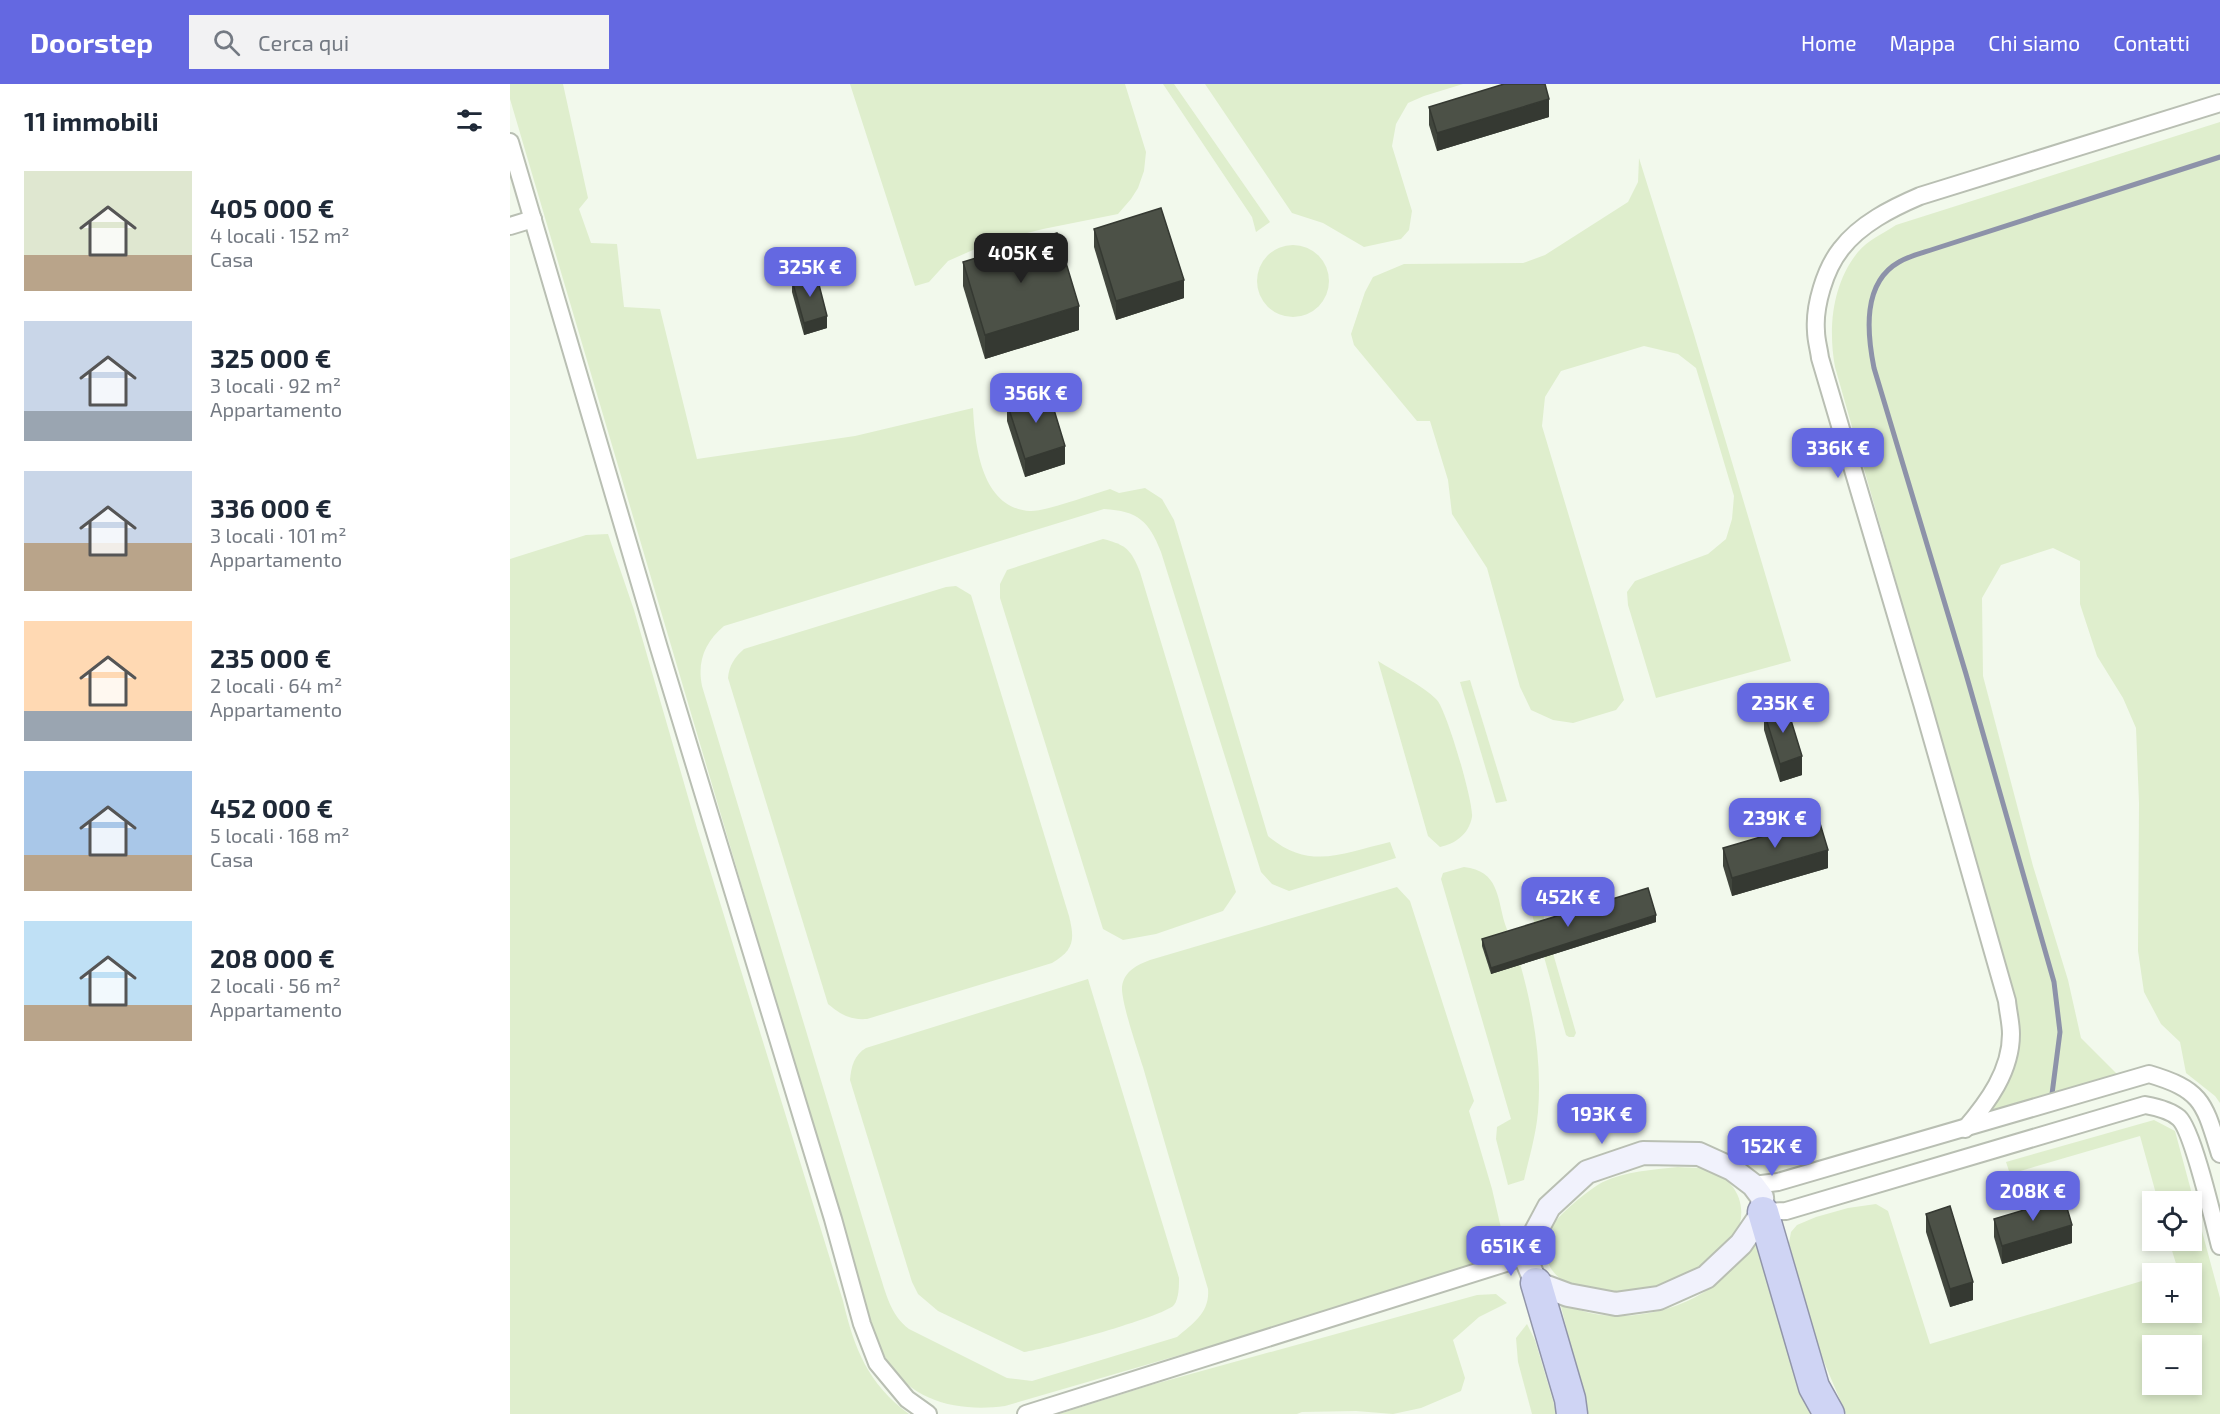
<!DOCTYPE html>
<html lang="it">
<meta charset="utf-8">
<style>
body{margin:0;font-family:"Exo 2",sans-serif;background:#f2f2f3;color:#1f2937;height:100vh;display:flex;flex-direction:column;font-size:22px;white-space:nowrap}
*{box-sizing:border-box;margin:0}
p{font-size:20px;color:#747a83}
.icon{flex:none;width:33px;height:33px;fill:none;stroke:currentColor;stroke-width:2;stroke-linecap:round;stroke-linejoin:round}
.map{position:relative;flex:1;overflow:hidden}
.details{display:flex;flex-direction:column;background:#fff;width:510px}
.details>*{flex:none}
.fabs{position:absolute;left:1632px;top:1107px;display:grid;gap:12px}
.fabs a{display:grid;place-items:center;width:60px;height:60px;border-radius:0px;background:#fff;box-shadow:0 3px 9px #0003;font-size:30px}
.price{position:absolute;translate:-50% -51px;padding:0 14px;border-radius:12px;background:#6468e1;color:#fff;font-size:20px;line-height:39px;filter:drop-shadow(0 2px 3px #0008)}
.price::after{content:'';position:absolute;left:50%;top:36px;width:18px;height:14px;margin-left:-9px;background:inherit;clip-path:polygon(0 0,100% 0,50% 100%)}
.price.current{background:#222;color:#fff}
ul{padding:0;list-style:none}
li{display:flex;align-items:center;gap:18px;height:150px;padding:0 24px}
li span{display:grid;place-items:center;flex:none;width:168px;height:120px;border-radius:0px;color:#555}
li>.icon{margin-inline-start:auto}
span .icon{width:72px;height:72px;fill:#fffc;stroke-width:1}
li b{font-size:26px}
h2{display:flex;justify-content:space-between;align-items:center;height:72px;padding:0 24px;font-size:26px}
header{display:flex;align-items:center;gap:36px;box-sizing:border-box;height:84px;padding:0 30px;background:#6468e1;color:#fff}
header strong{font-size:28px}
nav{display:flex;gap:33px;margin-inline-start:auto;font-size:21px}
.search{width:420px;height:54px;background:#f2f2f3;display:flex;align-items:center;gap:15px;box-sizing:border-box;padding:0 21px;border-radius:0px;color:#747a83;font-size:22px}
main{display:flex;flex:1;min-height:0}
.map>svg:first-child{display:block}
.green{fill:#dfeecd;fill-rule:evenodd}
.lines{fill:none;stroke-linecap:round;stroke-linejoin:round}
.stream{stroke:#8d92a9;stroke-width:5}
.street-casing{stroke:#b9bfb3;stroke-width:20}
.secondary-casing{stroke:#b9bfb3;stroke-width:26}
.highway-casing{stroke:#9195a9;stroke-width:33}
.street{stroke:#fff;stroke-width:16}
.secondary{stroke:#f1f2fc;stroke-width:22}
.highway{stroke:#cfd4f4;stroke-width:30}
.wall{fill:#41463d}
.shaded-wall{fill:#353932}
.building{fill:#4c5147;stroke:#353932;stroke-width:1.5}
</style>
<header>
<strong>Doorstep</strong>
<div class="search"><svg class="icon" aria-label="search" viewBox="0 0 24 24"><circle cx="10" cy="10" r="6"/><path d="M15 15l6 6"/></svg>Cerca qui</div>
<nav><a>Home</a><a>Mappa</a><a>Chi siamo</a><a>Contatti</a></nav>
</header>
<main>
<section class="details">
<h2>11 immobili<svg class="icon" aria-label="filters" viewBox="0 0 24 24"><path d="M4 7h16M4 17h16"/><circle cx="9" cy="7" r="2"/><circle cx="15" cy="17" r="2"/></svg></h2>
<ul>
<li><span style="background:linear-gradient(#dfe7d0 70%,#b9a48a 0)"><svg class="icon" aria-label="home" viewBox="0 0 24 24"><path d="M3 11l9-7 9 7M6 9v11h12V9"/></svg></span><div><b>405 000 €</b><p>4 locali · 152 m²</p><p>Casa</p></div></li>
<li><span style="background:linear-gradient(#c9d6e8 75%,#9aa5b1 0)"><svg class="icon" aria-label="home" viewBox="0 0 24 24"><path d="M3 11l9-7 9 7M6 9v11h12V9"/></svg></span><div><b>325 000 €</b><p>3 locali · 92 m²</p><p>Appartamento</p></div></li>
<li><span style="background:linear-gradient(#c9d6e8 60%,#b9a48a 0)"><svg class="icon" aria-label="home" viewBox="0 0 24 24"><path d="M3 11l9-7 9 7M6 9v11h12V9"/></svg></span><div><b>336 000 €</b><p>3 locali · 101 m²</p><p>Appartamento</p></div></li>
<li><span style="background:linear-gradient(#ffd9b3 75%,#9aa5b1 0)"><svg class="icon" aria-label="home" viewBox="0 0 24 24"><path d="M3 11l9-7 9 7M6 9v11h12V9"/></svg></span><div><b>235 000 €</b><p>2 locali · 64 m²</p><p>Appartamento</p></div></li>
<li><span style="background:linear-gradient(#a9c7e8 70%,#b9a48a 0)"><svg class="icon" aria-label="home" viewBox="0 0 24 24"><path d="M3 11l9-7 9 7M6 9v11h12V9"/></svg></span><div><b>452 000 €</b><p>5 locali · 168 m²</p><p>Casa</p></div></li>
<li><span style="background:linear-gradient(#bfe0f5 70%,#b9a48a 0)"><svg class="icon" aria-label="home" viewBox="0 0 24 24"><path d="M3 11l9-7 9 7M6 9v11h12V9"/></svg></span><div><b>208 000 €</b><p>2 locali · 56 m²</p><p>Appartamento</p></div></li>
</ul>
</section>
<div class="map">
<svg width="1710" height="1330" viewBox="0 0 1710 1330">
<rect width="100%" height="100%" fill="#f2f9ec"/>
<!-- green -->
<g class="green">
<path d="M0,0H53L78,114L69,125L81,159L107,160L114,223L150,225L187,375L345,352L463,324C465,361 471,424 520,427C534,428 583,410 600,405L609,409L635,404L652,415L664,436L758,752C800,787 833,769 880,758L886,774L779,807L762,800L751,788L651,468C639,437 628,427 594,425L214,542C195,558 187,577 192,602L367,1182C375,1205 379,1230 399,1245L497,1294L522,1297L667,1253C684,1239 700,1228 698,1205C676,1131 654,1057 633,983C628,967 611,918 612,903C614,887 627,881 640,876L887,803L900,817L964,1017L959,1027L982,1105L991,1144L987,1158L970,1178L959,1184L893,1206L495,1322C452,1328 403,1319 379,1279C371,1267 366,1253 361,1240L0,15Z"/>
<polygon points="340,0 615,0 636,68 634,87 628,104 621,115 608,130 533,145 481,158 438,177 419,198 405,202"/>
<polygon points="653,0 664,0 760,138 746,148 742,133"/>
<polygon points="695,0 953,0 914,12 898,19 886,40 882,62 902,127 899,146 891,155 854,163 813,139 782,129"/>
<path d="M1710,38V1019L1705,1012L1676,989L1670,958L1651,940L1634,908L1628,867L1629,719L1626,644L1613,614L1587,572L1570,520V477L1543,464L1491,481L1472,514L1473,592L1523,782L1558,896L1571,954L1608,991L1485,1029L1483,1024L1496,1002L1508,946L1503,908L1325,283C1318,244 1322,200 1348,168C1358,156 1374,149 1386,141Z"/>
<polygon points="1129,74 1183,247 1281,577 1146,614 1118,521 1117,508 1125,497 1198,470 1216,455 1222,435 1224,412 1186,284 1168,270 1134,262 1051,287 1035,313 1032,342 1114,616 1106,626 1063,639 1043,636 1021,626 1010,603 977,484 942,430 938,396 920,337 907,337 844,261 841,250 855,208 863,193 894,180 1013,179 1035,171 1118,118 1128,98"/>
<circle cx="783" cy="197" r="36"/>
<path d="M98,450L124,526L187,744L333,1217C344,1264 358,1300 399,1330H0V475L76,451Z"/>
<path d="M593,455C617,461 621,466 630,488L726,808L713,827L646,850L613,856L593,845L490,514V500L497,486Z"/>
<path d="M446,502L461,511L559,832C565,856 564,866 542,879L357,935C340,936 331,931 318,920L218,594C219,581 225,573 234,565L436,503Z"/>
<path d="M868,577C885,588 912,601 926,615C936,623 964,720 962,733C959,750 945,760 930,763L918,752Z"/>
<polygon points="960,596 997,717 986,719 950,598"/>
<path d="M954,783C989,787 987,813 995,840C1000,855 1007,868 1011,883C1024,930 1032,979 1028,1028C1026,1051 1019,1074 1014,1096L998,1101L986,1055L987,1043L1001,1035L931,795L933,789Z"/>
<path d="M1020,801C1030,812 1034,822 1034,838L1066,949L1064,953H1059L1056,951L1014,802Z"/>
<path d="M578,895L669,1194C669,1202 669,1214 664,1221C653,1233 535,1265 514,1268L428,1227L408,1210L402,1198L340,996C341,983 344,971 356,964Z"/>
<path d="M1644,1036L1665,1047L1710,1214V1330H1336L1309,1266L1279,1159L1281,1148L1287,1141L1306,1133L1338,1124L1366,1120L1378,1127L1420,1260L1642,1194V1228H1682V1190L1659,1189L1668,1186L1659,1157L1682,1156V1118L1648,1117L1630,1052L1500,1090L1496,1078ZM1642,1262H1682V1300H1642Z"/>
<path d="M1168,1083C1177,1084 1188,1083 1196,1085C1227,1094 1241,1125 1224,1153C1219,1162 1192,1185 1183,1190C1156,1205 1126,1210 1095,1208C1076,1208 1054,1203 1042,1186C1035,1176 1033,1159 1039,1147C1045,1133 1079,1105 1093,1098C1116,1087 1142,1086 1168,1083Z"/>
<path d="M1247,1158L1303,1330H1077L1050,1218C1060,1222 1070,1227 1080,1229C1120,1238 1173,1226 1204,1201C1220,1189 1234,1174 1247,1158Z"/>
<polygon points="986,1210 997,1219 969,1233 943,1256 955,1294 951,1307 911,1324 883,1330 846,1327 792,1328 787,1330 549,1330 641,1301 967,1211"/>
<polygon points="1017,1240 1025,1256 1047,1330 1022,1330 1008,1278 1006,1254"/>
</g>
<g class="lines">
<!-- stream -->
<path class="stream" d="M1542,1010L1550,948L1544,898L1456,590L1364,284C1357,249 1352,199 1389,178C1399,172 1412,169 1424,165L1710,73"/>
<!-- street casing -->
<g class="street-casing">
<g id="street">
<polyline points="0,58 149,564 323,1135 352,1240 367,1279 397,1315 418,1330"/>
<polyline points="0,142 23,135"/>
<path d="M1455,1045C1478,1018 1501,987 1501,950C1501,939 1498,928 1497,917L1412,619L1310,274C1309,265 1306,256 1306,247C1304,222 1315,185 1331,165C1350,140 1382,124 1410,112L1710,19"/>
<path d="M1243,1101L1268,1098L1639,990C1693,1006 1694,1019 1710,1070"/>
<path d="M1253,1128L1276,1127L1635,1021C1646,1023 1660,1026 1669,1034C1683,1047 1704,1139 1710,1162"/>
<polyline points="516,1330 999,1178 1014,1170"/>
</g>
</g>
<!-- secondary casing -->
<g class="secondary-casing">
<polygon id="secondary" points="1133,1069 1189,1070 1222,1085 1243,1101 1252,1113 1253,1128 1231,1160 1196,1193 1149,1214 1106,1220 1058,1211 1026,1199 1014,1170 1039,1123 1077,1088"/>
</g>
<!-- highway casing -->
<g class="highway-casing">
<g id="highway">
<polyline points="1253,1128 1304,1303 1319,1330"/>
<polyline points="1026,1199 1060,1315 1062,1330"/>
</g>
</g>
<!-- street -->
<use href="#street" class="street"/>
<!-- secondary -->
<use href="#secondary" class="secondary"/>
<!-- highway -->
<use href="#highway" class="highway"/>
</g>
<!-- wall -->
<g class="wall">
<polygon points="919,23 1039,33 927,67 919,41"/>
<polygon points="584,145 674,214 606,236 584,163"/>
<polygon points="453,178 569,246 475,275 453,202"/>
<polygon points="282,196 317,244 294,251 282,208"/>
<polygon points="497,319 555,380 515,393 497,337"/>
<polygon points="1254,628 1292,691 1270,698 1254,646"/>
<polygon points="1213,764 1318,784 1222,812 1213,782"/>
<polygon points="1146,838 981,890 972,862 972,855"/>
<polygon points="1416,1130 1463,1216 1440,1223 1416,1148"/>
<polygon points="1484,1135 1562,1159 1492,1180 1484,1153"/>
</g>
<!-- shaded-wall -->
<g class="shaded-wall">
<polygon points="1039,15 1039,33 927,67 927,49"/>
<polygon points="674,196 674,214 606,236 606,217"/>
<polygon points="569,222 569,246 475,275 475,251"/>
<polygon points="317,232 317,244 294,251 294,239"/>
<polygon points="555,362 555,380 515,393 515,375"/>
<polygon points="1292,672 1292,691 1270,698 1270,680"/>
<polygon points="1318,766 1318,784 1222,812 1222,794"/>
<polygon points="1146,831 1146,838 981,890 981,884"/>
<polygon points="1562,1141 1562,1159 1492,1180 1492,1162"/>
<polygon points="1463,1198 1463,1216 1440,1223 1440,1205"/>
</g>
<!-- building -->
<g class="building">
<polygon points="994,0 1035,0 1039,15 927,49 919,23"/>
<polygon points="651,124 674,196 606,217 584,145"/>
<polygon points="547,149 569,222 475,251 453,178"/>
<polygon points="306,189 317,232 294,239 282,196"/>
<polygon points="538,306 555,362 515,375 497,319"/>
<polygon points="1276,620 1292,672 1270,680 1254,628"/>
<polygon points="1309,736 1318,766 1222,794 1213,764"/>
<polygon points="1138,804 1146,831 981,884 972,855"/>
<polygon points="1554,1114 1562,1141 1492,1162 1484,1135"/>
<polygon points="1440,1122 1463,1198 1440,1205 1416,1130"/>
</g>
</svg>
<div class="fabs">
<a><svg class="icon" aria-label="locate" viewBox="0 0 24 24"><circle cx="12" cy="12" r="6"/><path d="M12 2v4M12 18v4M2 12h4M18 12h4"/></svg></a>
<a>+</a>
<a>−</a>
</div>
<b class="price current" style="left:511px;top:200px">405K €</b>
<b class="price" style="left:300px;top:214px">325K €</b>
<b class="price" style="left:526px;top:340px">356K €</b>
<b class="price" style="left:1328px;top:395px">336K €</b>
<b class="price" style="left:1273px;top:650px">235K €</b>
<b class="price" style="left:1265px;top:765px">239K €</b>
<b class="price" style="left:1058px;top:844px">452K €</b>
<b class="price" style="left:1092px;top:1061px">193K €</b>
<b class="price" style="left:1262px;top:1093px">152K €</b>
<b class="price" style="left:1523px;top:1138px">208K €</b>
<b class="price" style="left:1001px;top:1193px">651K €</b>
</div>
</main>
